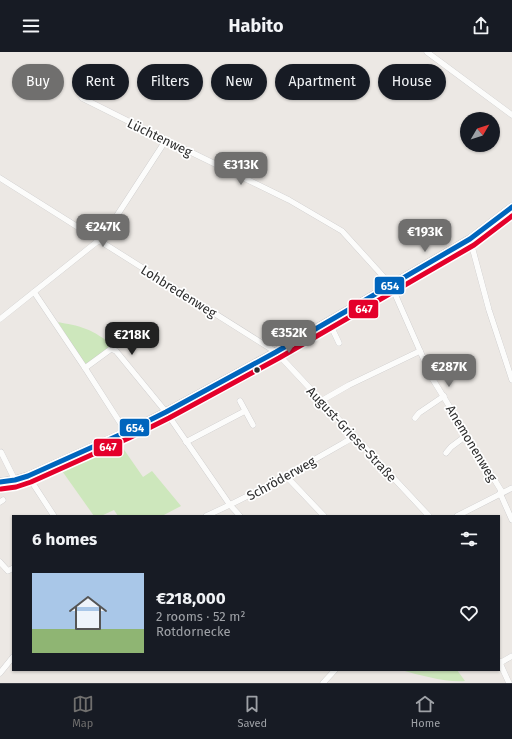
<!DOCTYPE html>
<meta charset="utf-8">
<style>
body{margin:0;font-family:"Fira Sans",sans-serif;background:#242831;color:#f1f3f6;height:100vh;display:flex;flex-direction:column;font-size:15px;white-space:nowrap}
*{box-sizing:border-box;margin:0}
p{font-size:13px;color:#9ea1a6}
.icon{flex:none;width:22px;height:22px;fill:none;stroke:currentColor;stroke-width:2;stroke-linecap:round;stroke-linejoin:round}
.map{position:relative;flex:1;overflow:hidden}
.side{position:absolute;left:12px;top:463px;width:488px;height:156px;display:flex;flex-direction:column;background:#171b24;border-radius:0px;box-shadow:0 1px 3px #0004}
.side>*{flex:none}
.banner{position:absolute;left:12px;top:12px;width:488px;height:36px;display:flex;gap:8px}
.needle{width:26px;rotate:51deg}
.buttons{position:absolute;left:460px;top:60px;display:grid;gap:8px}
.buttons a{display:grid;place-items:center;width:40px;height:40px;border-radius:50%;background:#171b24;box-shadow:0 1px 3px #0004;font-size:20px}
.price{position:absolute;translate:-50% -34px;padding:0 9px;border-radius:8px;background:#706f6e;color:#fff;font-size:13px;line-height:26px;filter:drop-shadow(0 1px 2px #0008)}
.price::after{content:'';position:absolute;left:50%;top:24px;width:12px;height:9px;margin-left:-6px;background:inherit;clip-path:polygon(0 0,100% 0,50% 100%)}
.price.current{background:#222;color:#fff}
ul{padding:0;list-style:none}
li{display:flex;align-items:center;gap:12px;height:100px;padding:0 20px}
li span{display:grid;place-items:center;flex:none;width:112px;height:80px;border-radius:0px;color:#555}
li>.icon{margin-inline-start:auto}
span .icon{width:48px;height:48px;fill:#fffc;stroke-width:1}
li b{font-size:17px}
h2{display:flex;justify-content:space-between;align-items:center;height:48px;padding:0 20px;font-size:17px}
.chip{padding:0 14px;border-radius:18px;background:#171b24;box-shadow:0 1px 3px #0004;font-size:14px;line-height:36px}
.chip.current{background:#706f6e;color:#fff}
header{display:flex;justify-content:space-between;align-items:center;height:52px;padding:0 20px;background:#171b24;font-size:18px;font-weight:700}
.tabs{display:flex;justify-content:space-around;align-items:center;height:56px;border-top:1px solid #363941;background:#171b24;font-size:11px;color:#9ea1a6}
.tabs a{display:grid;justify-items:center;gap:2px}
.tabs .current{color:#706f6e}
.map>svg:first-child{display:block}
.green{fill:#cde7bc}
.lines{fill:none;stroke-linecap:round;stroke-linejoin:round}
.street-casing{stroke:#c5c4c5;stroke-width:6}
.secondary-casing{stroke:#c5c4c5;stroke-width:9}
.street{stroke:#fcfcfb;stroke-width:5.5}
.secondary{stroke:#fcfcfb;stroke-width:8}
.bus-1-casing{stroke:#fff;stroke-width:8}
.bus-2-casing{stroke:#fff;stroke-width:8}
.bus-1{stroke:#0065bd;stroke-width:5}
.bus-2{stroke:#e4002b;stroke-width:5}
.bus-dot{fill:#2e2e2e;stroke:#fff;stroke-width:1.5}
.labels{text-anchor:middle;stroke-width:3.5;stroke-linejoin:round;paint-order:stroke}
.street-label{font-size:13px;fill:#2e2e2e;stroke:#fff}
.line-badge{stroke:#fff;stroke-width:1.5}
.badge-label{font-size:11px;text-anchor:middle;font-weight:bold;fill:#fff}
</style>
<header><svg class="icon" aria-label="menu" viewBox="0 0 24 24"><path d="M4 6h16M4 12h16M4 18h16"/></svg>Habito<svg class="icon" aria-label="share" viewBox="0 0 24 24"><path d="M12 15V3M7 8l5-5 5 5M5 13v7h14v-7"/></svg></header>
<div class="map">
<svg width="512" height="631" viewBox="0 0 512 631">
<rect width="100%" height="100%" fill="#ece8e4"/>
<!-- green -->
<g class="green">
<path d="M58,270C67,272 77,273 86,277C95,280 104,287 113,293L89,311L86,312L83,310Z"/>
<polygon points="118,389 143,425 152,419 181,454 162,464 118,464 114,458 101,464 94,464 60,416"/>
<path d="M401,618H457L465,629C448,631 419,623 401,618Z"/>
</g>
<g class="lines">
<!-- street casing -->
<g class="street-casing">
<g id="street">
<polyline points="427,0 512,63"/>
<polyline points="82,46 166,88 289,148 342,179 391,233 432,326 502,440"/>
<polyline points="0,126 276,300 429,464"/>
<polyline points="470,187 489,258 512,328"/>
<polyline points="34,240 85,316 126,380"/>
<polyline points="0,267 103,185 166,88"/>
<polyline points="329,270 339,291"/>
<polyline points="85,316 111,297 116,299 166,360 230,453 240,464"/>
<polyline points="240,349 253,373"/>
<polyline points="321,349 349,333 420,299"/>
<polyline points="415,366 419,361 444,344"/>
<polyline points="186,390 245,359"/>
<polyline points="1,400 15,428"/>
<polyline points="446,401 451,395 467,383"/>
<polyline points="28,424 54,464"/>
<polyline points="286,424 324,464"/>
<polyline points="500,441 512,468"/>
<polyline points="0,450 3,448"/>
<path d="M206,464C257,441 305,413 354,385"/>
<polyline points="457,464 512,436"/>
<polyline points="0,510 8,519 13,516"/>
<polyline points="499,609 509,631"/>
<polyline points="500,611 512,604"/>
<polyline points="0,621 13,605"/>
<polyline points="323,631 335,618"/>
</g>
</g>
<!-- secondary casing -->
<g class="secondary-casing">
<polyline id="secondary" points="0,430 15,428 28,424 126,380 166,360 276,300 470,187 512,155"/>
</g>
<!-- street -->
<use href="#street" class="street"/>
<!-- secondary -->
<use href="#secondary" class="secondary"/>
<!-- bus-1 casing -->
<g class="bus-1-casing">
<polyline id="bus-1" points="0,430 15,428 28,424 126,380 166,360 276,300 470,187 512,155"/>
</g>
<!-- bus-2 casing -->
<g class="bus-2-casing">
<polyline id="bus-2" points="1,437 16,435 31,430 129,386 169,366 279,306 474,193 512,164"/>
</g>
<!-- bus-1 -->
<use href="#bus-1" class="bus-1"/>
<!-- bus-2 -->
<use href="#bus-2" class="bus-2"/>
</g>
<!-- markers -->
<circle class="bus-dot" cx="257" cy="318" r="3.5"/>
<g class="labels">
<!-- street labels -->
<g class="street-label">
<text transform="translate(160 85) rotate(26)" y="5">Lüchtenweg</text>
<text transform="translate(179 239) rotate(32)" y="5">Lohbredenweg</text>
<text transform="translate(352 382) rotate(47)" y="5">August-Griese-Straße</text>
<text transform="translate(472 391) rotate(59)" y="5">Anemonenweg</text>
<text transform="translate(281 426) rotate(-29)" y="5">Schröderweg</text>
</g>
</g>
<g class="line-badge">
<rect x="374" y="224" width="31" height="19" rx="4" fill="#0065bd"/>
<rect x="348" y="247" width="31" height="20" rx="4" fill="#e4002b"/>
<rect x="119" y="366" width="31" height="19" rx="4" fill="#0065bd"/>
<rect x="93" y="386" width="30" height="19" rx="4" fill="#e4002b"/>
</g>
<g class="badge-label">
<text x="390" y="238">654</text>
<text x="364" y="261">647</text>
<text x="135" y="380">654</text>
<text x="108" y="399">647</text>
</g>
</svg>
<div class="buttons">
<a><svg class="needle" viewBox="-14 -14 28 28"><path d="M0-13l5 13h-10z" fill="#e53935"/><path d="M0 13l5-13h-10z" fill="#9ea1a6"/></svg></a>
</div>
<b class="price" style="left:241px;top:134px">€313K</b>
<b class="price" style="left:103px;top:196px">€247K</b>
<b class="price" style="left:425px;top:201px">€193K</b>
<b class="price" style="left:289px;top:302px">€352K</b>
<b class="price current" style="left:132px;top:304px">€218K</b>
<b class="price" style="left:449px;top:336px">€287K</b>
<div class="banner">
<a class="chip current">Buy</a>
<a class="chip">Rent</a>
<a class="chip">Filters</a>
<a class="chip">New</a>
<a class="chip">Apartment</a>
<a class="chip">House</a>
</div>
<section class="side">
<h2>6 homes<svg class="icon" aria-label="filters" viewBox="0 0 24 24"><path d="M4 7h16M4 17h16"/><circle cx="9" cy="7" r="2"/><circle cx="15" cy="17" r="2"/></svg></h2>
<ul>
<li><span style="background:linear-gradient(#a9c7e8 70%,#8fb573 0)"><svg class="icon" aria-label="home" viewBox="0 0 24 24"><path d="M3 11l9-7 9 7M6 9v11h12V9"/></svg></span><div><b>€218,000</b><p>2 rooms · 52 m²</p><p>Rotdornecke</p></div><svg class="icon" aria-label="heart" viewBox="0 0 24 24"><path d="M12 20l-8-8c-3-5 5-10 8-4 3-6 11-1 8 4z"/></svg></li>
</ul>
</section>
</div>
<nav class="tabs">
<a class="current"><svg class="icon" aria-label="map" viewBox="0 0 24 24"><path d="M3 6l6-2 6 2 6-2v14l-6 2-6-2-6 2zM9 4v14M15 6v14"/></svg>Map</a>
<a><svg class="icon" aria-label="saved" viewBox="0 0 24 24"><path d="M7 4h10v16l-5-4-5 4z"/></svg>Saved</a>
<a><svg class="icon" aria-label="home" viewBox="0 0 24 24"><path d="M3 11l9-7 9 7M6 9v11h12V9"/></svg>Home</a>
</nav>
